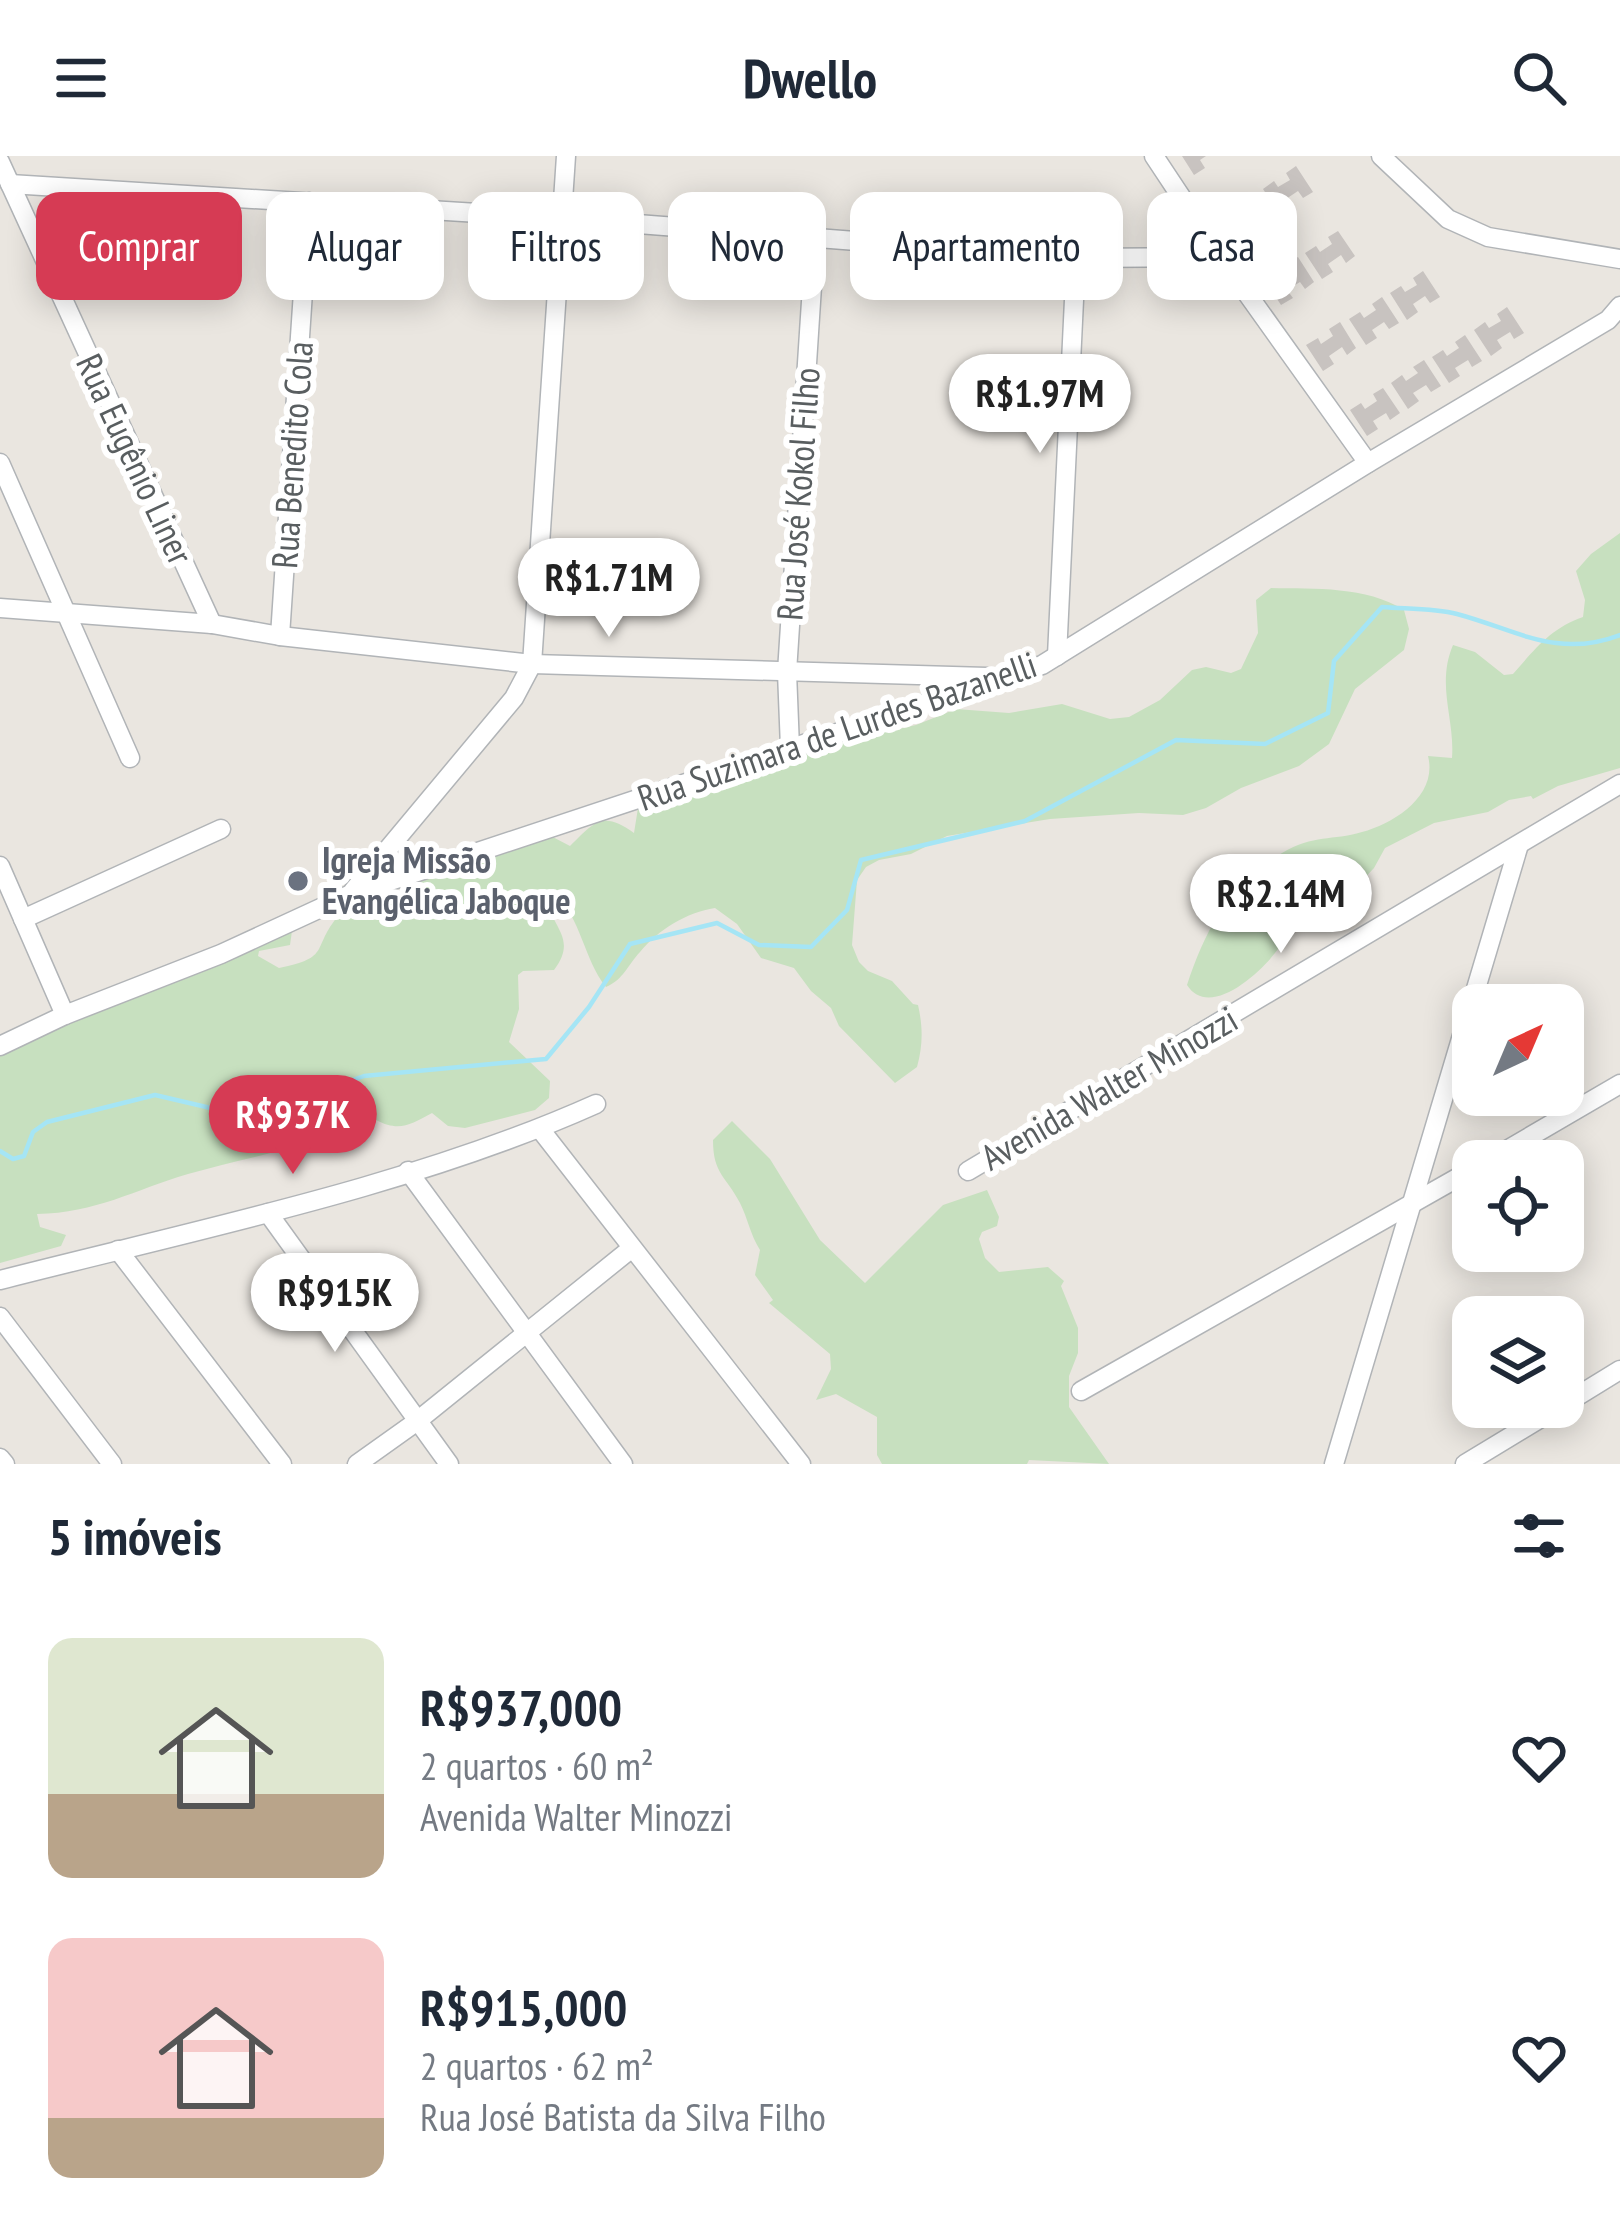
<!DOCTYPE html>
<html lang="pt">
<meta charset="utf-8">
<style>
body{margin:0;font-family:"PT Sans Narrow",sans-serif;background:#f2f2f3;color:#1f2937;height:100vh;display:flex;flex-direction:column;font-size:45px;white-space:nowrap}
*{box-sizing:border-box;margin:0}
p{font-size:39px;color:#747a83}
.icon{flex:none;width:66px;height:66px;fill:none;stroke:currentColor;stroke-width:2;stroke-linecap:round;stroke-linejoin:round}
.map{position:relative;height:1308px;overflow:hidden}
.panel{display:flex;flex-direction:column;background:#fff;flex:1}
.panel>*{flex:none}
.hud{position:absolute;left:36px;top:36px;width:1548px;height:108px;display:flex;gap:24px}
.needle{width:78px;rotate:44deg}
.tools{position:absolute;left:1452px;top:828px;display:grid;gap:24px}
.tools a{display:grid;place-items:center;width:132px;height:132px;border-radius:24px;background:#fff;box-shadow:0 6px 30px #0003;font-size:60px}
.price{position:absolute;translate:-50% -102px;padding:0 27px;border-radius:42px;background:#fff;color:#222;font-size:39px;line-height:78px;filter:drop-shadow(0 3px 6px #0008)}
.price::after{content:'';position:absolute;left:50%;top:72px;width:36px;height:27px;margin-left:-18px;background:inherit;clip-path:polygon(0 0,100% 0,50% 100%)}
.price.current{background:#d63b54;color:#fff}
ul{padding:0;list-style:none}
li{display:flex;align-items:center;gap:36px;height:300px;padding:0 48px}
li span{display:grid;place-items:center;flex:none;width:336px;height:240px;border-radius:24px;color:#555}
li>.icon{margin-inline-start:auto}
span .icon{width:144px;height:144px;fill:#fffc;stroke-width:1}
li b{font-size:51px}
h2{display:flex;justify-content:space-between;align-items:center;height:144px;padding:0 48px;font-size:51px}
.pill{padding:0 42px;border-radius:24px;background:#fff;box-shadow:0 6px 30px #0003;font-size:42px;line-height:108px}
.pill.current{background:#d63b54;color:#fff}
header{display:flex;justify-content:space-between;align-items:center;height:156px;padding:0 48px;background:#fff;font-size:54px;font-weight:800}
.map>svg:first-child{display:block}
.green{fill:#c7e0bf}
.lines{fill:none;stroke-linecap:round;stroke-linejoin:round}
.stream{stroke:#a5e5f5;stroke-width:4.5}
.building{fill:#c8c3c0}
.minor-casing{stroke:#b1b4b7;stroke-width:21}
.minor{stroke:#fff;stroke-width:18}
.worship-dot{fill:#6b7280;stroke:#fff;stroke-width:4.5}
.labels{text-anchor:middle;stroke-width:12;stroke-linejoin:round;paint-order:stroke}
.street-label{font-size:36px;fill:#595e60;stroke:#fff}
.worship-label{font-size:36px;font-weight:bold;fill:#5b616d;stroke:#fff;text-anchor:start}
</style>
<header><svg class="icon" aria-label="menu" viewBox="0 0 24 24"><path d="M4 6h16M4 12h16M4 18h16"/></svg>Dwello<svg class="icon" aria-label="search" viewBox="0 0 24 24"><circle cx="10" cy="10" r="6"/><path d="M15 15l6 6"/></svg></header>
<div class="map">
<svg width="1620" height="1308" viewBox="0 0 1620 1308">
<rect width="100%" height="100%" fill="#eae6e0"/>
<!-- green -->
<g class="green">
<path d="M1620,377V612L1558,630L1533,643L1531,640L1509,644L1488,656L1434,667L1385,692L1374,712L1341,747C1316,741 1316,723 1296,715C1286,736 1295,762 1285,782C1272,808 1211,867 1187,829C1205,774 1230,727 1282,697C1314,678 1332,685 1362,676C1395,667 1438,639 1428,600L1452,602C1455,563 1436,529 1453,489L1475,496L1504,519L1513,518C1535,493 1551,472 1583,461L1585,444L1576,415L1591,398Z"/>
<path d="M1271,432C1315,433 1366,430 1404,454L1409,473L1404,494L1355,533L1329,588L1299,610L1241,632L1206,652L1183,659L1139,657L1050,663L947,680L911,698L879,704L866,711L857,724L852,789L859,806L868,815L892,825L913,848L918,849C923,871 923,889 917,911L895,927L839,870L831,852L811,835L794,812L761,802L737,768L715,752C687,756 658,774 640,796C627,810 624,823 606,831C583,802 582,763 554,737L547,740C549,771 579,781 554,814L523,815L518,819L519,853L509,886L550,925L549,942L535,954L465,972L448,970L432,957C410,969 399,976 376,964C316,990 251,1000 188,1018C134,1034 96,1057 37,1058L40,1071L66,1079L61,1090L0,1107V891L293,768L290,789L259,795L258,800L279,812C333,801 310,793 339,759C353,742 379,739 400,735L417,714L547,678L570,690C594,666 603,654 634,677L638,652L829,589L916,569L956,553L1009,557L1062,548L1110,563L1129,561L1160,544L1192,514L1206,511L1231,517L1241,513L1258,477L1256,444Z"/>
<path d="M732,965L770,1003L820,1084L865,1127L943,1049L987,1034L999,1061L997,1070L982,1076L979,1083L985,1102L999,1116L1048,1111L1064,1125L1061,1130L1078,1172V1197L1069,1220V1251L1109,1308L1029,1304L1027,1308H882L877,1299V1261L836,1238L816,1244L831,1213L830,1198L769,1147L773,1144L755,1119L760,1094C750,1078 748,1063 740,1047C726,1020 713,1018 713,984Z"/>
</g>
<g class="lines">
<!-- stream -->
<path class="stream" d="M0,995L13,1003L24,1000L33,976L47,966L155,939L249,961L364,920L546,903L589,851L630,788L717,767L759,789L811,791L847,754L861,704L1025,665L1176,584L1265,588L1328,557L1334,505L1382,451C1406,453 1434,452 1457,458C1517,474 1557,503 1620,479"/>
</g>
<!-- building -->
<g class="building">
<polygon points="1182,0 1206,0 1200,4 1205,12 1194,19"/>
<polygon points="1296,10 1313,36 1303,42 1298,35 1286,43 1291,51 1280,59 1263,33 1274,25 1278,31 1290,24 1286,17"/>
<polygon points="1254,36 1271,61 1261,68 1257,60 1244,69 1249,77 1238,84 1221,58 1232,51 1236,57 1248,49 1244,42"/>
<polygon points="1338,75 1355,100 1346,107 1341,99 1328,108 1333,116 1322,123 1305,97 1316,90 1320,96 1332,88 1328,81"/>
<polygon points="1298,101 1314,126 1305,133 1300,126 1287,134 1293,142 1281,149 1264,123 1276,116 1279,122 1292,114 1287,107"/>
<polygon points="1423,115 1440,141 1430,147 1425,140 1413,148 1418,156 1407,164 1390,137 1401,130 1405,136 1417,129 1413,122"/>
<polygon points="1382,141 1399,167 1389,173 1384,166 1372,174 1377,182 1366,189 1349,163 1360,156 1364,162 1376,154 1372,148"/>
<polygon points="1507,151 1524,177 1514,183 1510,176 1497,184 1502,192 1491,200 1474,174 1485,166 1489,172 1501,165 1497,158"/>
<polygon points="1340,166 1356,192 1347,199 1342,191 1329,200 1334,208 1323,215 1306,189 1318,182 1321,188 1333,180 1329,173"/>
<polygon points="1465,179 1482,205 1472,211 1468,204 1455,212 1460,220 1449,227 1432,201 1443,194 1447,200 1459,192 1455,186"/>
<polygon points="1424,204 1441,230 1431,236 1426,229 1413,237 1419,245 1408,253 1391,227 1402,219 1406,225 1418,217 1413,211"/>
<polygon points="1383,232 1400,257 1390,264 1386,257 1373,265 1378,273 1367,280 1350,254 1361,247 1365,253 1377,245 1373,238"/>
</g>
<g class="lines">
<!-- minor casing -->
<g class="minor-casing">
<g id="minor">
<polyline points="1154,0 1221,101 1368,307"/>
<polyline points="1381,0 1448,63 1488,81 1620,103"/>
<polyline points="0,6 212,468"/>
<polyline points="10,28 560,62 1076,102 1221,101"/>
<polyline points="0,307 130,602"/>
<polyline points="0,452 212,468 280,480 532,508 987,521"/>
<polyline points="280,480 309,46"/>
<polyline points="1057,500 1076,102"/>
<polyline points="790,592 787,516 815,84"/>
<polyline points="0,710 65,859"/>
<polyline points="353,735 514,542 532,508 566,0"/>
<polyline points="23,763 221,673"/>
<polyline points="0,890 65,859 221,798 351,738 1042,509 1368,307 1608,164 1620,150"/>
<polyline points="540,973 801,1308"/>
<polyline points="1488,1005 1620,928"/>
<polyline points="408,1015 623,1308"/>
<polyline points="968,1015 1620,628"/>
<polyline points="268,1057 449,1308"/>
<polyline points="118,1094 282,1308"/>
<path d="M0,1124C195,1074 413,1030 596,948"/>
<polyline points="0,1161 112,1308"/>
<polyline points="1081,1235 1473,1013"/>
<polyline points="1563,1249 1620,1214"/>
<polyline points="0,1302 5,1308"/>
<polyline points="357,1308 416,1266 632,1092"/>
<polyline points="1334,1308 1518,692"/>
<polyline points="1465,1308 1559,1251"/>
</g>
</g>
<!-- minor -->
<use href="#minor" class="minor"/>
</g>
<!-- markers -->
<circle class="worship-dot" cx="298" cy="725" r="12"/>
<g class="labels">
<!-- street labels -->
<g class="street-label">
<text transform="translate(292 299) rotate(-86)" y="13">Rua Benedito Cola</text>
<text transform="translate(135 303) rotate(65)" y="13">Rua Eugênio Liner</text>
<text transform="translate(798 338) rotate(-86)" y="13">Rua José Kokol Filho</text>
<text transform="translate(837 575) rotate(-19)" y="13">Rua Suzimara de Lurdes Bazanelli</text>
<text transform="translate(1109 932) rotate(-30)" y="13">Avenida Walter Minozzi</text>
</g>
<!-- worship labels -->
<g class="worship-label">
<text x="322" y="717">Igreja Missão<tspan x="322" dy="41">Evangélica Jaboque</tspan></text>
</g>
</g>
</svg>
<div class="tools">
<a><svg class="needle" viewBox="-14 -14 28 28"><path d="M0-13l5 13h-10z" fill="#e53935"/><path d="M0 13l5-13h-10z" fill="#747a83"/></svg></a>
<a><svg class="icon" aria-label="locate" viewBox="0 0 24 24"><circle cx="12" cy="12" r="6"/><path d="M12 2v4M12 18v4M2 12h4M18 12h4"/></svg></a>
<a><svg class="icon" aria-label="layers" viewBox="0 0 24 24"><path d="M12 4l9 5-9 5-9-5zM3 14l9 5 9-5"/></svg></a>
</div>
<b class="price" style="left:1040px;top:300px">R$1.97M</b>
<b class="price" style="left:609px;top:484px">R$1.71M</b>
<b class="price" style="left:1281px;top:800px">R$2.14M</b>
<b class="price current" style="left:293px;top:1021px">R$937K</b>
<b class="price" style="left:335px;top:1199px">R$915K</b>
<div class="hud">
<a class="pill current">Comprar</a>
<a class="pill">Alugar</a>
<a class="pill">Filtros</a>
<a class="pill">Novo</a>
<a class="pill">Apartamento</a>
<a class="pill">Casa</a>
</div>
</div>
<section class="panel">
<h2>5 imóveis<svg class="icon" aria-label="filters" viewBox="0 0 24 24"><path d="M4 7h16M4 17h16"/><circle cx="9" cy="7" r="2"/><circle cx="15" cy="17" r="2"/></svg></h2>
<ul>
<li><span style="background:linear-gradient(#dfe7d0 65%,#b9a48a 0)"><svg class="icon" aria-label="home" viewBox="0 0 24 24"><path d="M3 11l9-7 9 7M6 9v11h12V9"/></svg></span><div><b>R$937,000</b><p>2 quartos · 60 m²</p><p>Avenida Walter Minozzi</p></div><svg class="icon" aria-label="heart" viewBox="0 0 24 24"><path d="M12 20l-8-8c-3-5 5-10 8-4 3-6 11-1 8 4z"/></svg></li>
<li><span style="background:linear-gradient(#f6c9c9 75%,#b9a48a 0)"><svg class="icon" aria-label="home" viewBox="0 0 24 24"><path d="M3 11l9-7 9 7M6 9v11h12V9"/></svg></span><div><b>R$915,000</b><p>2 quartos · 62 m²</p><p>Rua José Batista da Silva Filho</p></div><svg class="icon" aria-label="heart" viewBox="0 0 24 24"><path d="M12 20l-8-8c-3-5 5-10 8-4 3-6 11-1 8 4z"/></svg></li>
</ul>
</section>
